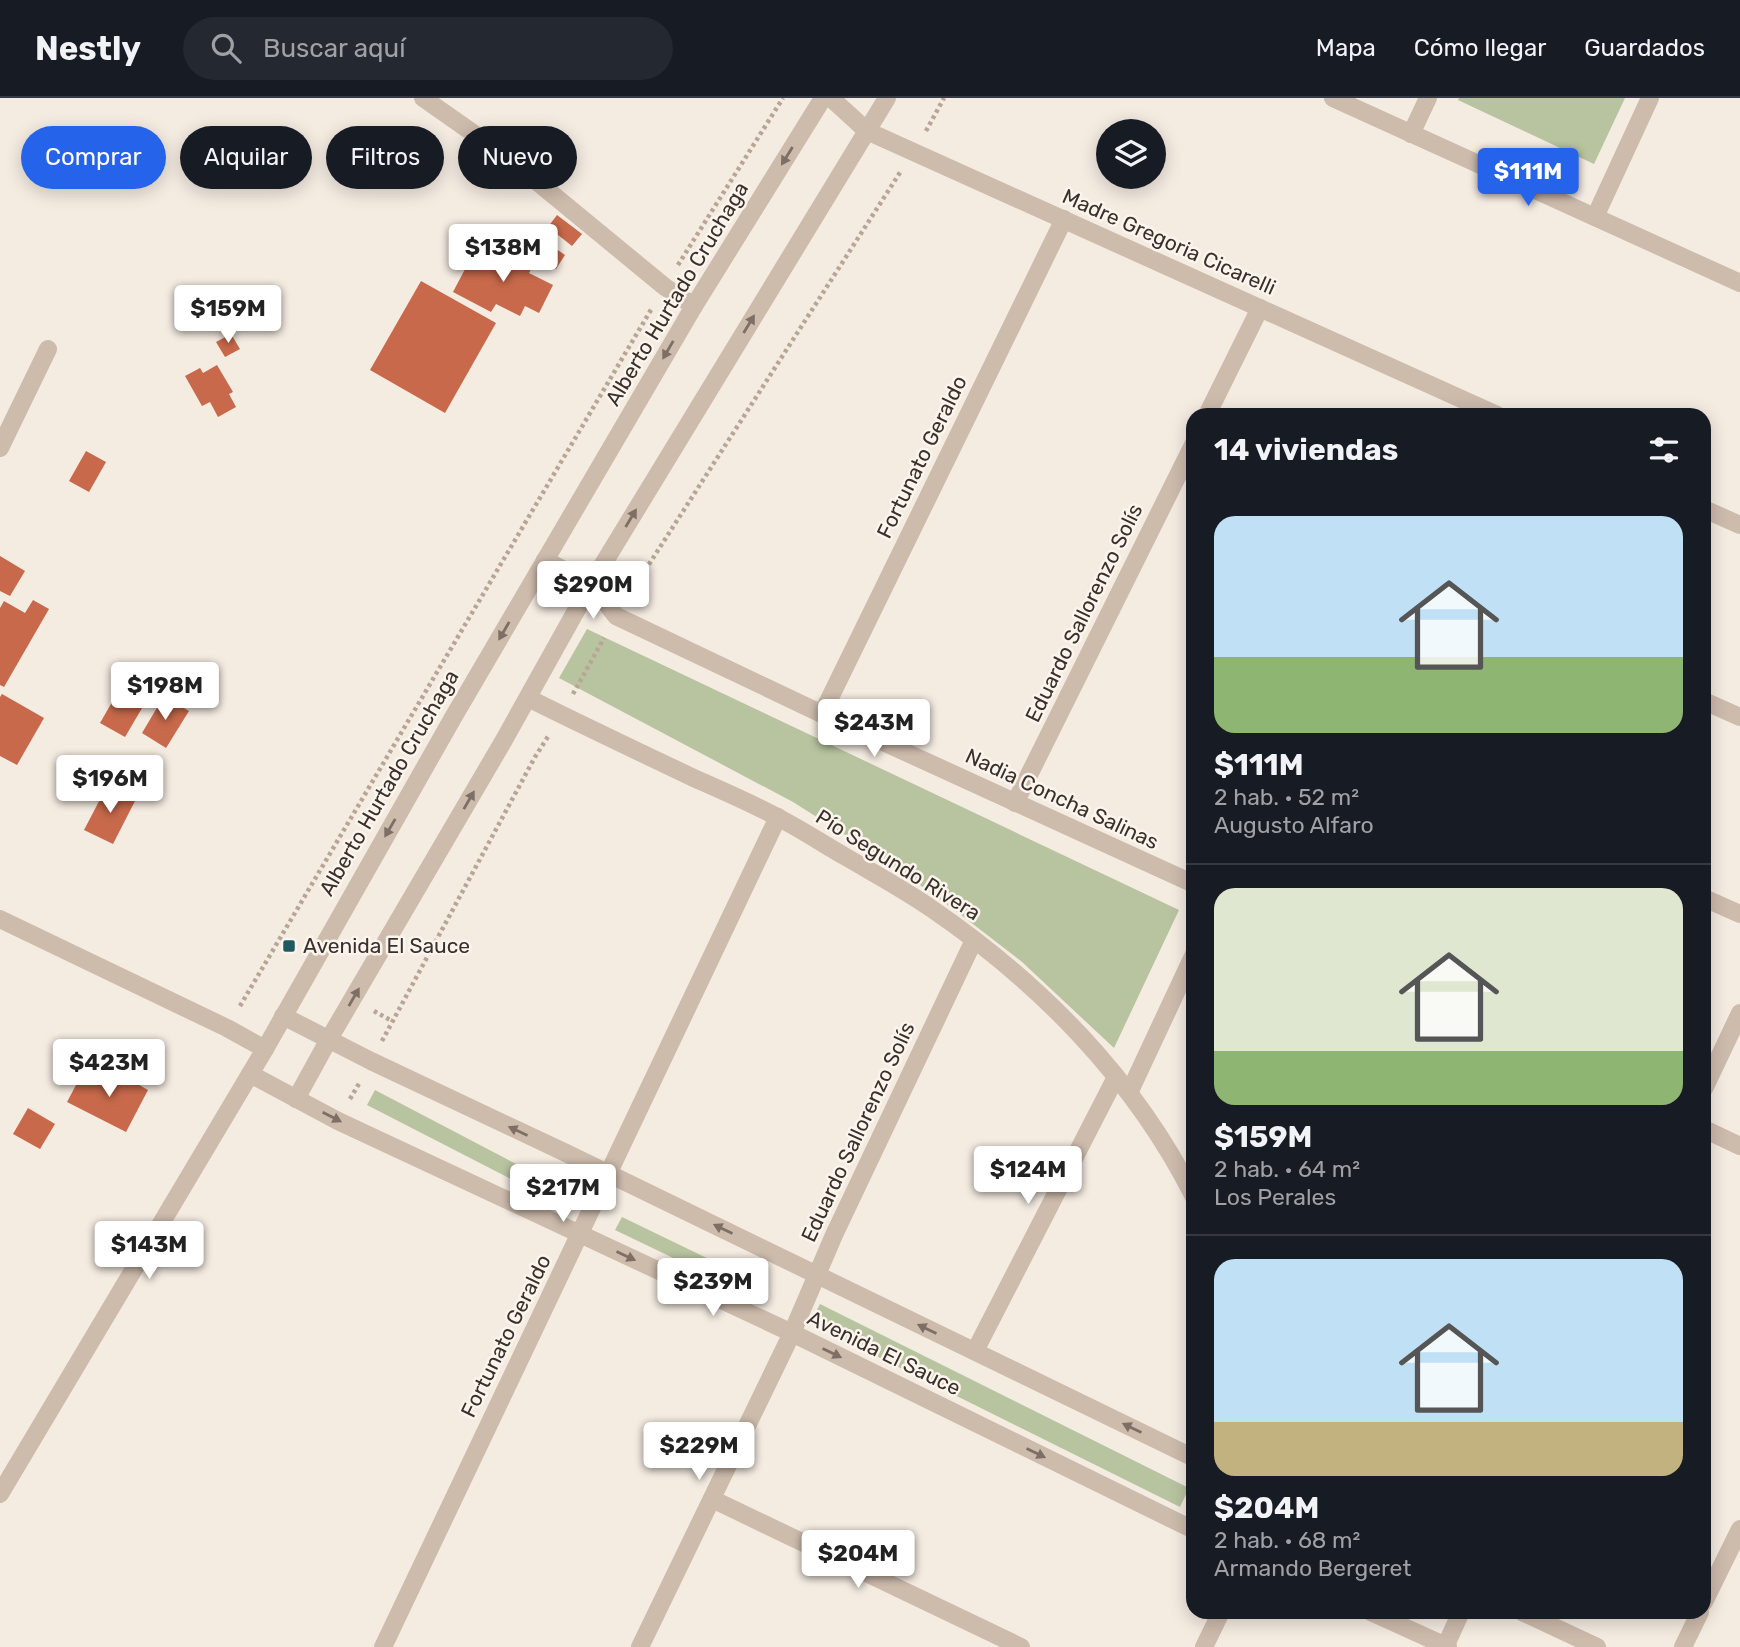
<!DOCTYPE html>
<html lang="es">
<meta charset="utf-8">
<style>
body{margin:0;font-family:Rubik,sans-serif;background:#242831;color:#f1f3f6;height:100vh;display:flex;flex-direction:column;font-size:26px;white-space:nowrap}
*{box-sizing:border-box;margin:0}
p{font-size:23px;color:#9ea1a6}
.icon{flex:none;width:38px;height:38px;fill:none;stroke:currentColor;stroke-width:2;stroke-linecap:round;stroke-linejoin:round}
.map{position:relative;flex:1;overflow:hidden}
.panel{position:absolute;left:1186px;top:310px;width:525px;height:1211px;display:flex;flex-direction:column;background:#171b24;border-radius:21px;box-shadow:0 4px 18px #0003}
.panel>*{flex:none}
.guide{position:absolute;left:21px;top:28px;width:665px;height:63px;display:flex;gap:14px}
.tools{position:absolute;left:1096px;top:21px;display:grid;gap:14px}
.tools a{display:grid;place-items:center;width:70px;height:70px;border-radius:50%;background:#171b24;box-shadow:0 4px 18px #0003;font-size:35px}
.price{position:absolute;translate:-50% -60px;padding:0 16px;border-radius:7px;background:#fff;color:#222;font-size:23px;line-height:46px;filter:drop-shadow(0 2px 4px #0008)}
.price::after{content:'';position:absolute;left:50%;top:42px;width:21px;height:16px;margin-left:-10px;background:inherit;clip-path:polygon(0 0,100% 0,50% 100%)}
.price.on{background:#2563eb;color:#fff}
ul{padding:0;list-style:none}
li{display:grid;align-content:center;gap:14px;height:371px;padding:0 28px}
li+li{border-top:2px solid #363941}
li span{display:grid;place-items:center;height:217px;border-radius:21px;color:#555}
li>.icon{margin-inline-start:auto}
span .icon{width:126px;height:126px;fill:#fffc;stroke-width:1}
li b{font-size:30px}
h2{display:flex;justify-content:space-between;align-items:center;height:84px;padding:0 28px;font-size:30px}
.tag{padding:0 24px;border-radius:32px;background:#171b24;box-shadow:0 4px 18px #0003;font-size:24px;line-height:63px}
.tag.on{background:#2563eb;color:#fff}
header{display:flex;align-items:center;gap:42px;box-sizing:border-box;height:98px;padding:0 35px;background:#171b24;border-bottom:2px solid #363941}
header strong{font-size:33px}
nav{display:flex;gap:38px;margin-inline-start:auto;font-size:24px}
.search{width:490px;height:63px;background:#242831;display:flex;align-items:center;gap:18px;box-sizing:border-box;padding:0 24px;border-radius:38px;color:#9ea1a6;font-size:26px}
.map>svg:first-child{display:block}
.green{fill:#b8c4a0}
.building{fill:#c8694b}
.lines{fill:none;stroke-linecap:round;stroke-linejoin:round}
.path{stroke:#b9a596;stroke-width:4.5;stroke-dasharray:3.5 3.5;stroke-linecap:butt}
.minor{stroke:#cdbbac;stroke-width:18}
.oneway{fill:#7d6f65}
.poi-dot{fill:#1f5a5e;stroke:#fbf5ee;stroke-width:2.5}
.labels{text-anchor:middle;stroke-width:5;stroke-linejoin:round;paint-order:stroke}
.street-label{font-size:21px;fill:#3b302b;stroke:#fbf5ee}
.poi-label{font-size:21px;fill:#3b302b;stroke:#fbf5ee;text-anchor:start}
</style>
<header>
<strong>Nestly</strong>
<div class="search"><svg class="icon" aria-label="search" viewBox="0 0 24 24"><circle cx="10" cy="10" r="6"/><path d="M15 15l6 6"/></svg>Buscar aquí</div>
<nav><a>Mapa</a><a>Cómo llegar</a><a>Guardados</a></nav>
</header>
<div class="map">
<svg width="1740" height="1549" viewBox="0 0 1740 1549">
<rect width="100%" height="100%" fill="#f4ebe1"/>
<!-- green -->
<g class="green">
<polygon points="1459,0 1625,0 1594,66 1458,2"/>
<polygon points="587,531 1179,812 1114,950 1021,863 956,813 888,764 793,704 559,580"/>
<polygon points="375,992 543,1080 536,1094 367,1007"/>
<polygon points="622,1119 746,1179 740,1192 615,1132"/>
<polygon points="820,1206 1189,1390 1180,1409 810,1225"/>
</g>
<!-- building -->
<g class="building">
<polygon points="557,117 582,136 572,148 548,129"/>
<polygon points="533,135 565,157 556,171 523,149"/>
<polygon points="507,150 535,164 529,175 553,187 539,215 525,208 520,218 496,206 491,214 453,194 474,154 492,163 490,166 496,169"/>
<polygon points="421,183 496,225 445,315 370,272"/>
<polygon points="231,236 240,251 225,259 216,244"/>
<polygon points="217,267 233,294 229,296 236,309 218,319 210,304 202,308 185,278 200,270 203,275"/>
<polygon points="86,353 106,364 89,394 69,383"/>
<polygon points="0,458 25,473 10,498 0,493"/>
<polygon points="33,502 49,511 4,589 0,587 0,510 4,503 25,515"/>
<polygon points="123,585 148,600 125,639 100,625"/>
<polygon points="2,596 44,620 17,667 0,658 0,599"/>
<polygon points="164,598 189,613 166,650 142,635"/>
<polygon points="107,688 135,703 113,746 84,732"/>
<polygon points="84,972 112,987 118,975 148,992 126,1034 67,1004"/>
<polygon points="28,1010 55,1026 40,1051 13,1036"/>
</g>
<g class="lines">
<!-- path -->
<g class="path">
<polyline points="926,33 944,0"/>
<polyline points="678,167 783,0"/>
<polyline points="630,496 901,73"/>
<polyline points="573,596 604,540"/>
<polyline points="240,908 652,210"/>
<polyline points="374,913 392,923"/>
<polyline points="382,943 535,659 549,637"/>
<polyline points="350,1001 360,984"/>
<polyline points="548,1094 556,1076"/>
</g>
<!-- minor -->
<g class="minor">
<polyline points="423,0 507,59 665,189 694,208"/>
<polyline points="831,0 867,33 1497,317"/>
<polyline points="1333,0 1740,185"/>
<polyline points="1411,36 1428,0"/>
<polyline points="1595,119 1650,0"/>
<polyline points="1207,317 1260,210"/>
<polyline points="0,350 48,251"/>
<polyline points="1704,411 1740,427"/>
<polyline points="545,462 591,486 616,518 822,616 1194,786"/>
<path d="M528,600C584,628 639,654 696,681C723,693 751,705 777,719C801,731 823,746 846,759C875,776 905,792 932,811C1040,885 1135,981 1194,1099"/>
<polyline points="1704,603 1740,619"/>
<polyline points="822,616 1064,121"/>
<polyline points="1015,705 1194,345"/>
<polyline points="1704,800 1740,816"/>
<polyline points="0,821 227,930 265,951"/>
<polyline points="283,918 371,963 566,1055 1194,1360"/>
<polyline points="250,976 338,1023 792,1235 1194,1432"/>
<polyline points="1704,991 1740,915"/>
<polyline points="1129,995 1194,856"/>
<polyline points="296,1001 329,941 504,642 591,486 887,0"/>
<polyline points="1704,1031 1740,1048"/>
<polyline points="975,1253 1116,979"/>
<polyline points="0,1396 265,951 454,618 694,208 823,0"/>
<polyline points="712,1401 1021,1549"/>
<polyline points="1704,1504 1740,1431"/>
<polyline points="1371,1514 1448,1549"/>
<polyline points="1522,1514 1597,1549"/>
<polyline points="383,1549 778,719"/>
<polyline points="640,1549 792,1235 834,1137 974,842"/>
<polyline points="1204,1549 1221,1514"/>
<polyline points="1445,1549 1461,1514"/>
<polyline points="1683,1549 1700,1514"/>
</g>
</g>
<!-- one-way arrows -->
<defs><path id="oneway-solid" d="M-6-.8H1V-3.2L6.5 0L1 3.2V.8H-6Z" transform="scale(1.75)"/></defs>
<g class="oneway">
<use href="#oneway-solid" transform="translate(787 58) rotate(122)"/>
<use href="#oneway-solid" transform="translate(749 226) rotate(-59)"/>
<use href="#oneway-solid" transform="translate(668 252) rotate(120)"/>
<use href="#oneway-solid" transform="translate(631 420) rotate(-59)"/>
<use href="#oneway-solid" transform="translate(504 533) rotate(120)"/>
<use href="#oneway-solid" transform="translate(469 702) rotate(-60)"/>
<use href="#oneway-solid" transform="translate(390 730) rotate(120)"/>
<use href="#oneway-solid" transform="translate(354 899) rotate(-60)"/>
<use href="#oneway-solid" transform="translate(332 1019) rotate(27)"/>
<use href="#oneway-solid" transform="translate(518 1033) rotate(-155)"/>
<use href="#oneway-solid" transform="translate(723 1131) rotate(-154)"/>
<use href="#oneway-solid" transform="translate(626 1158) rotate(25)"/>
<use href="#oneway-solid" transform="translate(927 1231) rotate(-154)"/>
<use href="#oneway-solid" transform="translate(832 1255) rotate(26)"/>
<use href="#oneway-solid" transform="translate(1132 1330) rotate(-154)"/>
<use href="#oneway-solid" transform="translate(1036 1355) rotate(26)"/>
</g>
<!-- markers -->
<rect class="poi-dot" x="282" y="841" width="14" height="14" rx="3.5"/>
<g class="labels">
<!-- street labels -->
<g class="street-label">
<text transform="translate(1169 144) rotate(24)" y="7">Madre Gregoria Cicarelli</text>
<text transform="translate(677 196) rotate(-59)" y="7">Alberto Hurtado Cruchaga</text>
<text transform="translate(922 359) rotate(-64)" y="7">Fortunato Geraldo</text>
<text transform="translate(1084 515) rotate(-64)" y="7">Eduardo Sallorenzo Solís</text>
<text transform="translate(389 685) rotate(-60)" y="7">Alberto Hurtado Cruchaga</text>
<text transform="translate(1062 701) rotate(25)" y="7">Nadia Concha Salinas</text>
<text transform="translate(898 767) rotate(32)" y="7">Pío Segundo Rivera</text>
<text transform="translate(858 1034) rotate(-65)" y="7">Eduardo Sallorenzo Solís</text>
<text transform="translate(506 1238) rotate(-64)" y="7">Fortunato Geraldo</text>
<text transform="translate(884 1255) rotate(26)" y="7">Avenida El Sauce</text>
</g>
<!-- poi labels -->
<g class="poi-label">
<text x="303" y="855">Avenida El Sauce</text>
</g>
</g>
</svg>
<div class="tools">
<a><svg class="icon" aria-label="layers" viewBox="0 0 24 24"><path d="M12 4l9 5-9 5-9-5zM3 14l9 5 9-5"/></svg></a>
</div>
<b class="price on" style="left:1528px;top:110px">$111M</b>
<b class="price" style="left:503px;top:186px">$138M</b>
<b class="price" style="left:228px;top:247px">$159M</b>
<b class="price" style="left:593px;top:523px">$290M</b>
<b class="price" style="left:165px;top:624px">$198M</b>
<b class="price" style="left:874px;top:661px">$243M</b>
<b class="price" style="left:110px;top:717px">$196M</b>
<b class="price" style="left:109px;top:1001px">$423M</b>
<b class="price" style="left:1028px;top:1108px">$124M</b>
<b class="price" style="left:563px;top:1126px">$217M</b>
<b class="price" style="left:149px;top:1183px">$143M</b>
<b class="price" style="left:713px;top:1220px">$239M</b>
<b class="price" style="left:699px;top:1384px">$229M</b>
<b class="price" style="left:858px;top:1492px">$204M</b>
<div class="guide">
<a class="tag on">Comprar</a>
<a class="tag">Alquilar</a>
<a class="tag">Filtros</a>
<a class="tag">Nuevo</a>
</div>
<section class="panel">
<h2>14 viviendas<svg class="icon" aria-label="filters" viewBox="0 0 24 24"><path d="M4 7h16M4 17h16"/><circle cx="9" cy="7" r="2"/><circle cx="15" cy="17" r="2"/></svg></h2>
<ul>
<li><span style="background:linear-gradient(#bfe0f5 65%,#8fb573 0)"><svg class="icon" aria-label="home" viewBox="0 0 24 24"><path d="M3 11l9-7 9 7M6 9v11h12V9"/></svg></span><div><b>$111M</b><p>2 hab. · 52 m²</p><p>Augusto Alfaro</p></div></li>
<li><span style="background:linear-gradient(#dfe7d0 75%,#8fb573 0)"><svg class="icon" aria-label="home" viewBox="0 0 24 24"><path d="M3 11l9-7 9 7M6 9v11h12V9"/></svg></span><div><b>$159M</b><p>2 hab. · 64 m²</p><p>Los Perales</p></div></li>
<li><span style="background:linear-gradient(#bfe0f5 75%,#c2b280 0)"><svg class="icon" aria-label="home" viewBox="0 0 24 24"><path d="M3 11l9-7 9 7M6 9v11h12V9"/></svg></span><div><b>$204M</b><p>2 hab. · 68 m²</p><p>Armando Bergeret</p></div></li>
</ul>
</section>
</div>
